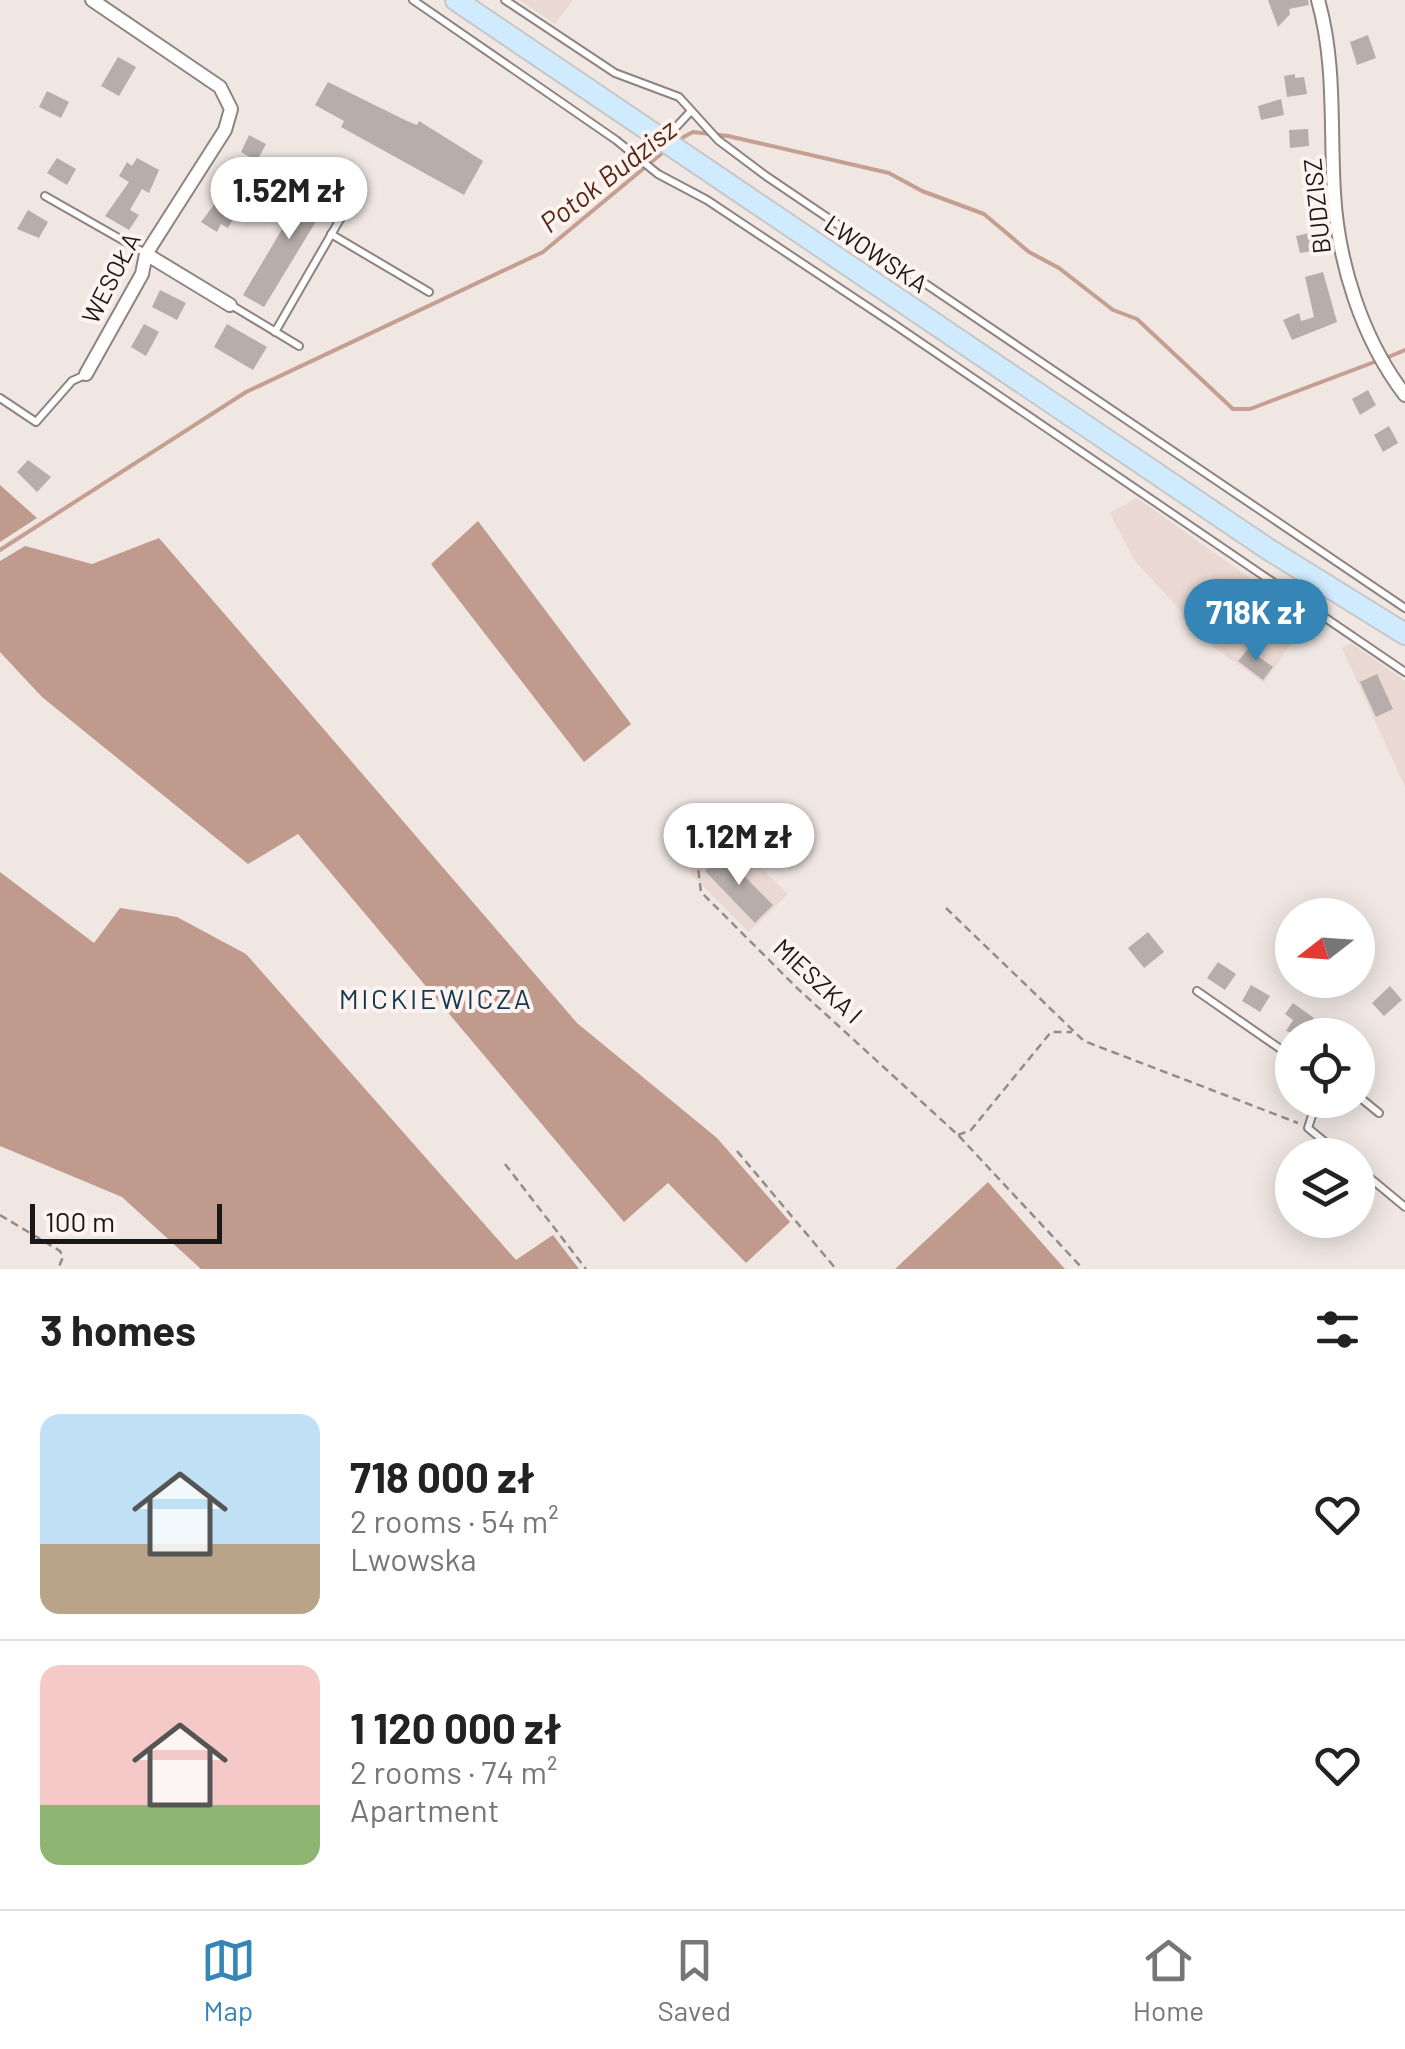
<!DOCTYPE html>
<meta charset="utf-8">
<style>
body{margin:0;font-family:Barlow,sans-serif;background:#f2f2f2;color:#222;height:100vh;display:flex;flex-direction:column;font-size:38px;white-space:nowrap}
*{box-sizing:border-box;margin:0}
p{font-size:32px;color:#767676}
.icon{flex:none;width:55px;height:55px;fill:none;stroke:currentColor;stroke-width:2;stroke-linecap:round;stroke-linejoin:round}
.map{position:relative;height:1269px;overflow:hidden}
.drawer{display:flex;flex-direction:column;background:#fff;flex:1}
.drawer>*{flex:none}
.needle{width:65px;rotate:253deg}
.buttons{position:absolute;left:1275px;top:898px;display:grid;gap:20px}
.buttons a{display:grid;place-items:center;width:100px;height:100px;border-radius:50%;background:#fff;box-shadow:0 5px 25px #0003;font-size:50px}
.scale{position:absolute;left:30px;bottom:25px;width:192px;box-sizing:border-box;padding-left:10px;border:5px solid #1a1716;border-top:0;font-size:28px;line-height:35px;white-space:nowrap;color:#1a1716;-webkit-text-stroke:8px #fdf4f1;paint-order:stroke}
.price{position:absolute;translate:-50% -85px;padding:0 22px;border-radius:35px;background:#fff;color:#222;font-size:32px;line-height:65px;filter:drop-shadow(0 2px 5px #0008)}
.price::after{content:'';position:absolute;left:50%;top:60px;width:30px;height:22px;margin-left:-15px;background:inherit;clip-path:polygon(0 0,100% 0,50% 100%)}
.price.on{background:#3585b7;color:#fff}
ul{padding:0;list-style:none}
li{display:flex;align-items:center;gap:30px;height:250px;padding:0 40px}
li+li{border-top:2px solid #e0e0e0}
li span{display:grid;place-items:center;flex:none;width:280px;height:200px;border-radius:20px;color:#555}
li>.icon{margin-inline-start:auto}
span .icon{width:120px;height:120px;fill:#fffc;stroke-width:1}
li b{font-size:42px}
h2{display:flex;justify-content:space-between;align-items:center;height:120px;padding:0 40px;font-size:42px}
.tab-bar{display:flex;justify-content:space-around;align-items:center;height:140px;border-top:2px solid #e0e0e0;background:#fff;font-size:28px;color:#767676}
.tab-bar a{display:grid;justify-items:center;gap:5px}
.tab-bar .on{color:#3585b7}
.map>svg:first-child{display:block}
.built{fill:#ead9d2}
.forest{fill:#c09a8d}
.lines{fill:none;stroke-linecap:round;stroke-linejoin:round}
.stream{stroke:#c59f91;stroke-width:4}
.building{fill:#b7aeab}
.service-casing{stroke:#8d8481;stroke-width:10}
.minor-casing{stroke:#8d8481;stroke-width:16}
.primary-casing{stroke:#c8c7c7;stroke-width:24}
.path{stroke:#938d8a;stroke-width:2.5;stroke-dasharray:8 5;stroke-linecap:butt}
.service{stroke:#fff;stroke-width:6}
.minor{stroke:#fff;stroke-width:12}
.primary{stroke:#d1ebfe;stroke-width:20}
.labels{text-anchor:middle;stroke-width:8;stroke-linejoin:round;paint-order:stroke}
.street-label{font-size:25px;fill:#1a1716;stroke:#fdf4f1}
.water-label{font-size:28px;font-style:italic;fill:#582613;stroke:#fdf4f1}
.neighbourhood-label{font-size:28px;letter-spacing:2.5px;fill:#123950;stroke:#fdf4f1}
</style>
<div class="map">
<svg width="1405" height="1269" viewBox="0 0 1405 1269">
<rect width="100%" height="100%" fill="#f0e7e3"/>
<!-- built -->
<g class="built">
<polygon points="519,0 573,0 555,24"/>
<polygon points="1137,498 1308,619 1264,683 1188,629 1180,610 1134,560 1110,513"/>
<polygon points="1351,643 1405,681 1405,787 1342,648"/>
<polygon points="727,834 788,894 749,932 689,872"/>
</g>
<!-- forest -->
<g class="forest">
<polygon points="0,485 37,518 0,542"/>
<polygon points="478,521 631,724 584,762 431,564"/>
<polygon points="159,538 577,1023 717,1138 790,1222 746,1263 668,1183 624,1222 298,834 248,864 42,697 0,652 0,561 25,546 92,564"/>
<polygon points="0,872 94,943 120,908 177,917 246,954 516,1260 553,1235 579,1269 201,1269 122,1197 0,1146"/>
<polygon points="988,1182 1065,1269 895,1269"/>
</g>
<g class="lines">
<!-- stream -->
<g class="stream">
<polyline points="678,140 693,132 728,136 889,173 922,191 984,214 1029,252 1059,268 1113,310 1137,319 1233,409 1250,409 1377,361"/>
<polyline points="1386,358 1405,350"/>
<polyline points="0,550 246,392 543,252 667,149"/>
</g>
</g>
<!-- building -->
<g class="building">
<polygon points="1268,0 1308,0 1309,5 1289,9 1290,14 1278,27"/>
<polygon points="1368,35 1376,58 1357,65 1350,42"/>
<polygon points="118,57 136,67 119,96 101,86"/>
<polygon points="1295,74 1295,78 1304,77 1307,94 1287,97 1284,76"/>
<polygon points="328,82 405,120 417,125 419,121 483,161 464,195 341,127 344,121 315,105"/>
<polygon points="47,91 69,102 61,118 39,107"/>
<polygon points="1281,99 1284,115 1261,120 1258,106"/>
<polygon points="1308,129 1309,146 1290,148 1289,130"/>
<polygon points="249,135 266,144 257,161 241,152"/>
<polygon points="57,158 76,169 67,185 47,173"/>
<polygon points="137,158 159,170 149,193 142,189 130,210 139,215 129,230 105,216 129,182 119,176 127,162 132,166"/>
<polygon points="231,170 258,188 249,203 244,200 228,228 221,224 217,232 201,222 226,189 221,186"/>
<polygon points="313,177 335,190 264,307 243,295"/>
<polygon points="28,210 48,222 39,238 17,229"/>
<polygon points="1314,232 1318,250 1300,253 1296,236"/>
<polygon points="1323,272 1337,322 1292,340 1283,320 1299,313 1301,321 1314,317 1305,277"/>
<polygon points="160,290 186,303 177,320 152,307"/>
<polygon points="144,324 159,332 146,356 131,347"/>
<polygon points="227,324 267,347 253,370 214,347"/>
<polygon points="1368,390 1376,405 1360,415 1352,399"/>
<polygon points="1389,426 1398,443 1383,452 1374,435"/>
<polygon points="28,460 51,477 37,492 17,472"/>
<polygon points="1227,600 1246,613 1229,638 1210,625"/>
<polygon points="1248,649 1273,667 1263,680 1238,661"/>
<polygon points="1377,674 1393,709 1376,717 1360,682"/>
<polygon points="722,854 773,905 755,923 705,871"/>
<polygon points="1148,932 1164,952 1144,968 1128,948"/>
<polygon points="1218,962 1236,974 1225,990 1207,978"/>
<polygon points="1251,985 1270,996 1260,1012 1242,1001"/>
<polygon points="1390,986 1402,1000 1384,1016 1372,1003"/>
<polygon points="1293,1003 1314,1018 1298,1035 1286,1031 1293,1020 1285,1014"/>
</g>
<g class="lines">
<!-- service casing -->
<g class="service-casing">
<g id="service">
<polyline points="413,0 616,140 658,174 707,200 895,325 1405,672"/>
<polyline points="505,0 615,73 679,97 718,140 766,176 1405,608"/>
<polyline points="665,139 691,111"/>
<polyline points="45,196 145,253"/>
<polyline points="331,234 429,292"/>
<polyline points="231,305 299,346"/>
<polyline points="275,332 354,195"/>
<polyline points="0,398 36,422 72,381 85,375"/>
<polyline points="1197,991 1292,1057"/>
<polyline points="1358,1096 1379,1113"/>
<polyline points="1317,1100 1308,1128 1341,1155"/>
<polyline points="1358,1168 1405,1207"/>
</g>
</g>
<!-- minor casing -->
<g class="minor-casing">
<g id="minor">
<path d="M1318,0C1336,63 1330,128 1334,193C1338,263 1362,339 1405,395"/>
<polyline points="146,254 230,305"/>
<polyline points="86,374 142,274 146,254 225,130 231,109 220,87 92,0"/>
</g>
</g>
<!-- primary casing -->
<g class="primary-casing">
<polyline id="primary" points="456,0 1268,549 1405,634"/>
</g>
<!-- path -->
<g class="path">
<polyline points="725,843 698,868 701,892 797,988 958,1135 1083,1269"/>
<polyline points="946,908 1084,1041 1298,1123"/>
<polyline points="958,1135 971,1130 1051,1032 1072,1032"/>
<polyline points="737,1151 836,1269"/>
<polyline points="505,1164 586,1269"/>
<polyline points="0,1215 60,1251 63,1257 58,1269"/>
</g>
<!-- service -->
<use href="#service" class="service"/>
<!-- minor -->
<use href="#minor" class="minor"/>
<!-- primary -->
<use href="#primary" class="primary"/>
</g>
<g class="labels">
<!-- street labels -->
<g class="street-label">
<text transform="translate(1317 206) rotate(-96)" y="9">BUDZISZ</text>
<text transform="translate(876 254) rotate(34)" y="9">LWOWSKA</text>
<text transform="translate(111 278) rotate(-63)" y="9">WESOŁA</text>
<text transform="translate(818 981) rotate(43)" y="9">MIESZKA I</text>
</g>
<!-- water labels -->
<g class="water-label">
<text transform="translate(608 176) rotate(-38)" y="10">Potok Budzisz</text>
</g>
<!-- neighbourhood labels -->
<g class="neighbourhood-label">
<text x="436" y="1009">MICKIEWICZA</text>
</g>
</g>
</svg>
<div class="buttons">
<a><svg class="needle" viewBox="-14 -14 28 28"><path d="M0-13l5 13h-10z" fill="#e53935"/><path d="M0 13l5-13h-10z" fill="#767676"/></svg></a>
<a><svg class="icon" aria-label="locate" viewBox="0 0 24 24"><circle cx="12" cy="12" r="6"/><path d="M12 2v4M12 18v4M2 12h4M18 12h4"/></svg></a>
<a><svg class="icon" aria-label="layers" viewBox="0 0 24 24"><path d="M12 4l9 5-9 5-9-5zM3 14l9 5 9-5"/></svg></a>
</div>
<div class="scale">100 m</div>
<b class="price" style="left:289px;top:242px">1.52M zł</b>
<b class="price on" style="left:1256px;top:664px">718K zł</b>
<b class="price" style="left:739px;top:888px">1.12M zł</b>
</div>
<section class="drawer">
<h2>3 homes<svg class="icon" aria-label="filters" viewBox="0 0 24 24"><path d="M4 7h16M4 17h16"/><circle cx="9" cy="7" r="2"/><circle cx="15" cy="17" r="2"/></svg></h2>
<ul>
<li><span style="background:linear-gradient(#bfe0f5 65%,#b9a48a 0)"><svg class="icon" aria-label="home" viewBox="0 0 24 24"><path d="M3 11l9-7 9 7M6 9v11h12V9"/></svg></span><div><b>718 000 zł</b><p>2 rooms · 54 m²</p><p>Lwowska</p></div><svg class="icon" aria-label="heart" viewBox="0 0 24 24"><path d="M12 20l-8-8c-3-5 5-10 8-4 3-6 11-1 8 4z"/></svg></li>
<li><span style="background:linear-gradient(#f6c9c9 70%,#8fb573 0)"><svg class="icon" aria-label="home" viewBox="0 0 24 24"><path d="M3 11l9-7 9 7M6 9v11h12V9"/></svg></span><div><b>1 120 000 zł</b><p>2 rooms · 74 m²</p><p>Apartment</p></div><svg class="icon" aria-label="heart" viewBox="0 0 24 24"><path d="M12 20l-8-8c-3-5 5-10 8-4 3-6 11-1 8 4z"/></svg></li>
</ul>
</section>
<nav class="tab-bar">
<a class="on"><svg class="icon" aria-label="map" viewBox="0 0 24 24"><path d="M3 6l6-2 6 2 6-2v14l-6 2-6-2-6 2zM9 4v14M15 6v14"/></svg>Map</a>
<a><svg class="icon" aria-label="saved" viewBox="0 0 24 24"><path d="M7 4h10v16l-5-4-5 4z"/></svg>Saved</a>
<a><svg class="icon" aria-label="home" viewBox="0 0 24 24"><path d="M3 11l9-7 9 7M6 9v11h12V9"/></svg>Home</a>
</nav>
